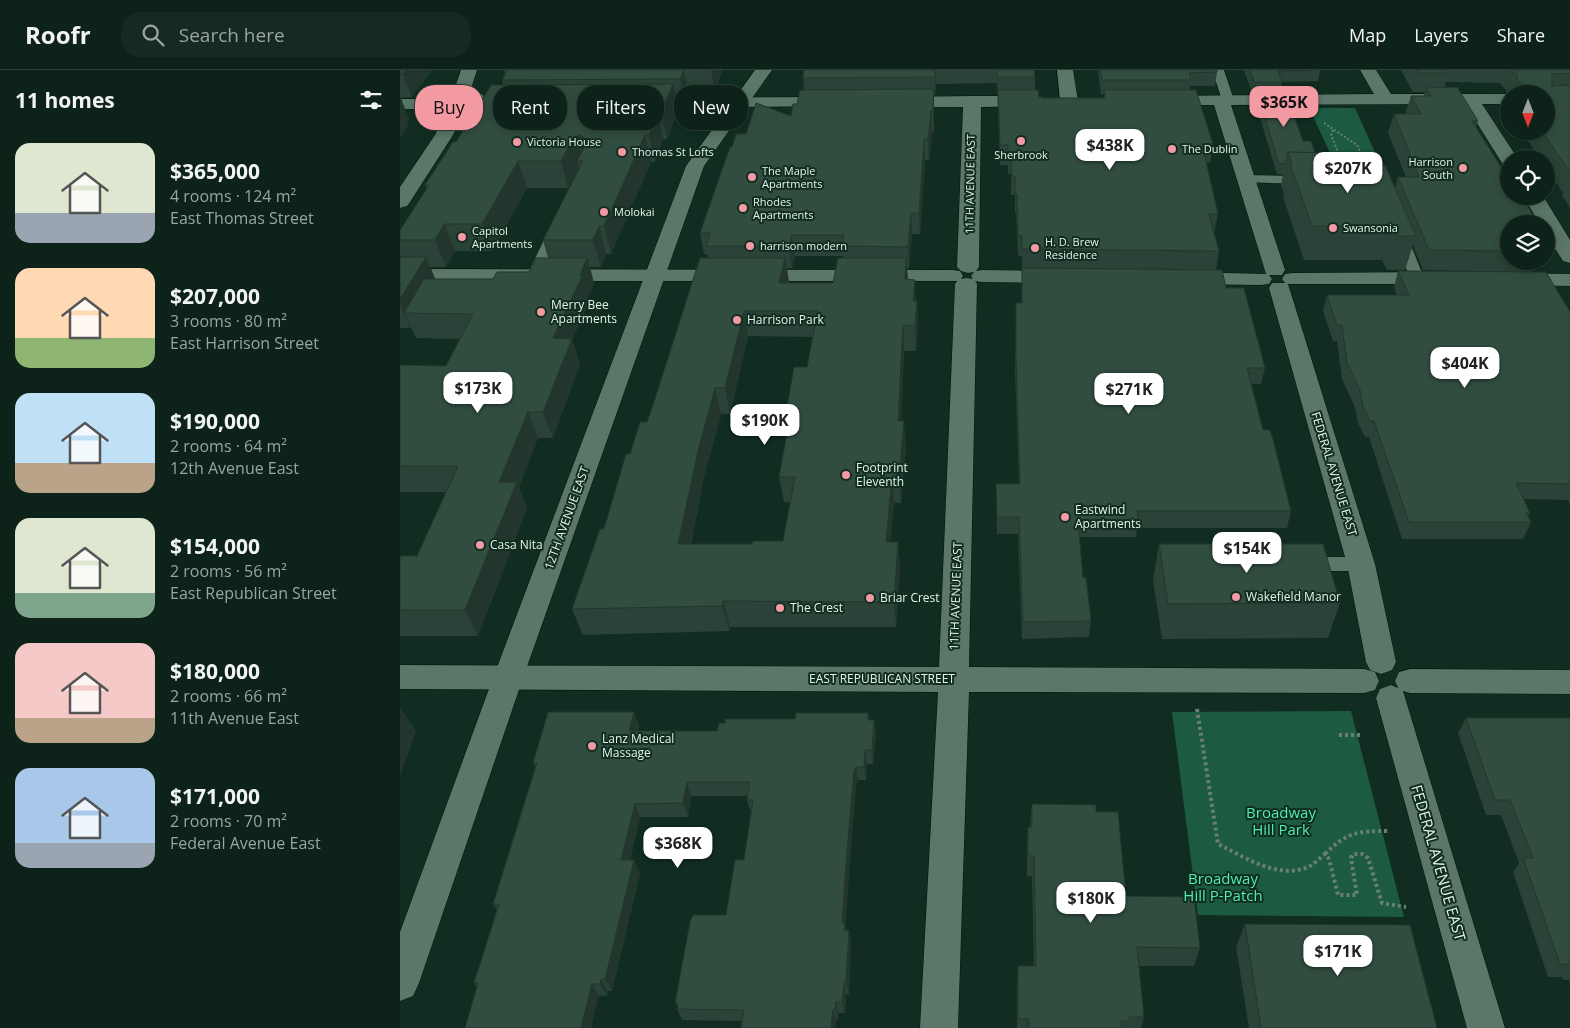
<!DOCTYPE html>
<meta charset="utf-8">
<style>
body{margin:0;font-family:"Open Sans",sans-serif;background:#162a22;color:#f1f3f6;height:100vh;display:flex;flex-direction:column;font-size:19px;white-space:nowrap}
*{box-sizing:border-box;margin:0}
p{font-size:16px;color:#9aa4a2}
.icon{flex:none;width:28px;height:28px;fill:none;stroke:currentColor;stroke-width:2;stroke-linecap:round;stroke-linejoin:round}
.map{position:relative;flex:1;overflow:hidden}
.side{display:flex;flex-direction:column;background:#0d2219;width:400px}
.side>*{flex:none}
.guide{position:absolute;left:15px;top:15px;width:475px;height:45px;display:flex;gap:10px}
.needle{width:32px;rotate:180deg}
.buttons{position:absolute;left:1100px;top:15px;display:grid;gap:10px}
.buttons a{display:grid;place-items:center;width:55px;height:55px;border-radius:50%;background:#0d2219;box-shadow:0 2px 12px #0003,0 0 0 1px #2d3f38;font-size:25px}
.price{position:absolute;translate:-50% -42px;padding:0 11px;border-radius:10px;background:#fff;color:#222;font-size:16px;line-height:32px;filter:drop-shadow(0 1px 2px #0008)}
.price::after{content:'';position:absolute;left:50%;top:30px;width:15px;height:11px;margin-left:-8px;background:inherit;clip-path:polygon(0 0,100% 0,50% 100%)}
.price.current{background:#f49aa3;color:#111}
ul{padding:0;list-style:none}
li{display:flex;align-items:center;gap:15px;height:125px;padding:0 15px}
li span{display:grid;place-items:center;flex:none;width:140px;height:100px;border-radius:15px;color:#555}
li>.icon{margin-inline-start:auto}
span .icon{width:60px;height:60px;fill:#fffc;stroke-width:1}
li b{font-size:21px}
h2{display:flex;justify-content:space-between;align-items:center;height:60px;padding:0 15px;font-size:21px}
.pill{padding:0 18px;border-radius:20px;background:#0d2219;box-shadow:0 2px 12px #0003,0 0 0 1px #2d3f38;font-size:18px;line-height:45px}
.pill.current{background:#f49aa3;color:#111}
header{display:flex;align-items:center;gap:30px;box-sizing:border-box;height:70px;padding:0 25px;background:#0d2219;border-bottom:1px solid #2d3f38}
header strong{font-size:24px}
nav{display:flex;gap:28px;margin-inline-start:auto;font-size:18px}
.search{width:350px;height:45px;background:#162a22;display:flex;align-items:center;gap:12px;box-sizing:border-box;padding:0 18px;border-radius:20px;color:#9aa4a2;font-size:19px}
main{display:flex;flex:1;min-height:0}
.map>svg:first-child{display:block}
.green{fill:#1c5a41}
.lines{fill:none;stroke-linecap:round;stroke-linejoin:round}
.service-casing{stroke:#00150a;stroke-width:1}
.minor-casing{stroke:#00150a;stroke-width:1}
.tertiary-casing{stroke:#00150a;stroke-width:1}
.path-far1{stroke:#687f74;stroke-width:2;stroke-dasharray:2 2;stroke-linecap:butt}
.path{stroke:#687f74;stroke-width:4;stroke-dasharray:3 3;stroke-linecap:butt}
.service{fill:#5a7769;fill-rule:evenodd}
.minor{fill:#5a7769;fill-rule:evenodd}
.tertiary{fill:#5a7769;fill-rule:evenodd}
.wall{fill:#2a4237;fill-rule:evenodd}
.shaded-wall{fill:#22362d}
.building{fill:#314d40;stroke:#22362d;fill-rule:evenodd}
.poi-dot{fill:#f49aa3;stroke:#112d21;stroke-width:2}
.labels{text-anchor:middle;stroke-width:4;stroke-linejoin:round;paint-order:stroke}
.far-poi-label{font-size:11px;fill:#e3f3ea;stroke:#112d21;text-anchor:start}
.far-street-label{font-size:11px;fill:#e3f3ea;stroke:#112d21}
.poi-label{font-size:12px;fill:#e3f3ea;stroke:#112d21;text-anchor:start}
.street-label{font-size:12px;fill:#e3f3ea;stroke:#112d21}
.near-park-label{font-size:15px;fill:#4fedb0;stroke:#112d21}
.near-street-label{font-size:15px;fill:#e3f3ea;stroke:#112d21}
</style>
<header>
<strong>Roofr</strong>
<div class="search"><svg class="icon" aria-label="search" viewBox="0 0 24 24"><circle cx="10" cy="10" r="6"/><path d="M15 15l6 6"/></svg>Search here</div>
<nav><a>Map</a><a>Layers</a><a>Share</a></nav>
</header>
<main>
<section class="side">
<h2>11 homes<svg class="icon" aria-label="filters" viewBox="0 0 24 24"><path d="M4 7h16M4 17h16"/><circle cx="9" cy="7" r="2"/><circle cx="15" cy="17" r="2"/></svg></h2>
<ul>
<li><span style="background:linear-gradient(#dfe7d0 70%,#9aa5b1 0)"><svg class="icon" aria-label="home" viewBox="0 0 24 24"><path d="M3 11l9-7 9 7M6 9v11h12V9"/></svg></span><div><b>$365,000</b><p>4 rooms · 124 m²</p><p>East Thomas Street</p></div></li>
<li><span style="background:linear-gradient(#ffd9b3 70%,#8fb573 0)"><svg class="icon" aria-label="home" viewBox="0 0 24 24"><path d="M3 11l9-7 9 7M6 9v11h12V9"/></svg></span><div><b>$207,000</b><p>3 rooms · 80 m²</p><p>East Harrison Street</p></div></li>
<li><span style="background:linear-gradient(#bfe0f5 70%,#b9a48a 0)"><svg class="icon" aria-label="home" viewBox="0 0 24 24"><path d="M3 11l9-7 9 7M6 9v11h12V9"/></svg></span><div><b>$190,000</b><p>2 rooms · 64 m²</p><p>12th Avenue East</p></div></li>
<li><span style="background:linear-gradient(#dfe7d0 75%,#7fa58c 0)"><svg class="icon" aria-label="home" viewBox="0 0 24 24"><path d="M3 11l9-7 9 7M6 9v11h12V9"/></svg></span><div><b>$154,000</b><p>2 rooms · 56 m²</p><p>East Republican Street</p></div></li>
<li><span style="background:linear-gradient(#f6c9c9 75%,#b9a48a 0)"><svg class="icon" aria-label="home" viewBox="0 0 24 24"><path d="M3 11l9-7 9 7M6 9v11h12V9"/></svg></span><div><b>$180,000</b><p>2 rooms · 66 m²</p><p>11th Avenue East</p></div></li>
<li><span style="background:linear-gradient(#a9c7e8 75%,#9aa5b1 0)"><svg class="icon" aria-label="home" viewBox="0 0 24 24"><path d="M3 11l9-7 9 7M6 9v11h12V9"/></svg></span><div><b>$171,000</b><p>2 rooms · 70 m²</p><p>Federal Avenue East</p></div></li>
</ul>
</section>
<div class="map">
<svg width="1170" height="958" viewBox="0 0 1170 958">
<rect width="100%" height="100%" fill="#112d21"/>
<!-- green -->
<g class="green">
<polygon points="909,38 955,38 983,100 938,100"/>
<polygon points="951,641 1004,847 798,845 772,642"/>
</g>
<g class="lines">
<!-- service casing -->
<g class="service-casing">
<g id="service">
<polygon points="812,0 824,0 834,30 832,33 824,33 822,30"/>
<polygon points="846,105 907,106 914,110 907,114 841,112 839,109 841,106"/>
<polygon points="157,153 164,157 141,205 139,208 129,208 127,205 150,157"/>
<polygon points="1000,161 1007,165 1024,208 1022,211 1012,211 1010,208 993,165"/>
<polygon points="905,487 961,487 968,489 970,494 968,499 961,501 905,501 898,499 896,494 898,489"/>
</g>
</g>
<!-- minor casing -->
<g class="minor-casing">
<g id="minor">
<path d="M61,0H77L70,22L82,24L88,32L78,42L62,47L53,65L10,132L7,136L0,138V117L35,65L45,46L37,43L34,39H0V29H38L53,23ZM62,31L69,32L61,37L51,36Z"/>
<polygon points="657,0 673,0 678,31 675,35 669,36 663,35 660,31"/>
<polygon points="960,0 976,0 991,24 1109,24 1109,34 1082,34 1118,89 1109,89 1109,95 1102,93 1065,34 831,35 885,200 882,205 869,205 872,209 869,214 861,215 788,214 780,213 777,208 780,203 788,202 866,204 814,35 763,35 757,34 754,30 757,26 974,24"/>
<polygon points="572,26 635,26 641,27 644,31 641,35 635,36 581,37 579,197 576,201 582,200 660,201 668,202 671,207 668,212 660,213 582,212 574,211 571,206 574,202 568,203 561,201 557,197 563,37 498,37 492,36 489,32 492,28 498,27"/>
<polygon points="435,27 441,28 444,32 441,36 240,38 234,37 231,33 234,29 240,28"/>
<polygon points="1123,126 1143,126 1170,170 1170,193 1163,191 1146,165 1146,154 1140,154"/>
<polygon points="0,199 552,200 560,201 563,206 561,209 566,208 574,209 577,214 569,597 964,599 975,602 979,611 975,620 964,623 569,622 558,958 520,958 538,622 0,619 0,595 539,597 555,214 557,211 0,211"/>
<polygon points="1034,202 1042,203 1045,208 1042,213 1034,214 888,214 975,494 996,592 992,600 981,604 970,600 966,592 947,494 869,218 872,213 885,213 882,209 885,204 893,203"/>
<polygon points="1114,203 1170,204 1170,216 1114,215 1106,214 1103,209 1106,204"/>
<polygon points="1010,599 1170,600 1170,624 1010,623 1003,621 1105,958 1067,958 976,628 980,619 991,615 998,618 995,611 999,602"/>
</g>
</g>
<!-- tertiary casing -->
<g class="tertiary-casing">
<polygon id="tertiary" points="355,0 372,0 304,96 123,608 19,913 13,926 0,931 0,862 93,608 286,96"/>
</g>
<!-- path-far1 -->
<g class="path-far1">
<polyline points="924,53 957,75 961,84 957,90 941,89 943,95"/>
<polyline points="933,60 931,65 941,89"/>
</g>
<!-- path -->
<g class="path">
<path d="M797,639L818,774C845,787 879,811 910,796C915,793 920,788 925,784L929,789L938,825H957L951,788L953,784H962L968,788L982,833L1006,837"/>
<polyline points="939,665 963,665"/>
<path d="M925,784C947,762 958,761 988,761"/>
</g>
<!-- service -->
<use href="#service" class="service"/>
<!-- minor -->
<use href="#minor" class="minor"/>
<!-- tertiary -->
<use href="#tertiary" class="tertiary"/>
</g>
<!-- wall -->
<g class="wall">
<polygon points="0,0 32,0 12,27 1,28 9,50 7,53 8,55 0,68"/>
<path d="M104,0H322L318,14L314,16H287L284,26H275L278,40L267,69H263L255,92H251L211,184H206L201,197H190L194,213L188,228L189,232L172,270L180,294L153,368H138L119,417L127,438L78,566H0V486H17L46,422H0V295L46,296L60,269L16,268L11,257L10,258H0V187H1L0,185V160L27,120L25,115L56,72L103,15L102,10L105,4ZM179,97V98L143,170L148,188L129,202L93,209H35L30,197H46L55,181H92L127,118H168Z"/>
<path d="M404,0H634L635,7V20L639,28H704V24H701L698,0H817V2L815,16H790V20L813,74L810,93H807L818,144L814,164L819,181L816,200L826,218L865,298L861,314H851L863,360L891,441L887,458H737L736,467H679L683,508L691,551L689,567L622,569L618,464H597L596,414H619L615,303L616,250L622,233V186H618L616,143H615V125H611V104H608V95H600L597,13L536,14L535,25H534V62H532L529,90H525L520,164H512L509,198H507L508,209L516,231H517L518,256L516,281H504L501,351L506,377L501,433H494L490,472H498L500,498L496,557H330L329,561L183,565L172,539L204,459L230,384L247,352L308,188L307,184H304L300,163L332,77L346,64L391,46L404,20L403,8ZM395,186H443V188L433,213H389L387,198H392ZM348,266L413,267L407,297L387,337L389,351L379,407L384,432H390L383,471L352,474H291L304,407L321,344H330Z"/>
<polygon points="844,0 920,0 918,11 882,12 880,23 852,23"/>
<polygon points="1001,0 1170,0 1170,138 1162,125 1163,123 1146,98 1146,89 1140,89 1127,69 1130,61 1146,61 1146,24 1110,24 1110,23 1107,22 1100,13 1046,12 1045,18 1078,51 1076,57 1109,154 1109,191 1145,191 1143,196 1133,195 1130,202 1023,200 1013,175 1005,200 987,200 982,190 904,190 883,127 884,123 881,115 883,104 877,104 857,38 859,28 915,83 933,94 995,118 998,107 1006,107 988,63 994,44 1005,44 1011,26 1024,26 1025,22 1013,22"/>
<polygon points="1146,167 1151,175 1146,187"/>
<polygon points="998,201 1170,242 1170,434 1168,430 1124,429 1130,443 1128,447 1131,452 1123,469 1002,469 969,367 965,367 958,353 955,337 942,309 937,271 933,271 923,241 927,225 997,225 994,217"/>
<polygon points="759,474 940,533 928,568 762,569 753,510"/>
<polygon points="234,642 239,656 238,661 317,661 474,650 476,664 473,694 467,694 466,710 458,710 456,714 445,855 446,860 449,860 451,872 449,924 446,924 445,943 438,943 438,950 436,950 435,958 341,958 342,951 282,950 277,939 277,936 275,933 326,845 344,790 351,743 347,730 348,726 291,726 288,747 240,747 230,790 234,790 240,803 212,921 208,921 207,926 77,917 74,913 97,840 93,834 135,697 133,693"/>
<polygon points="1066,648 1170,648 1170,914 1169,910 1163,910 1162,907 1148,907 1113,802 1119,793 1101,745 1086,745 1058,663"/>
<polygon points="632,734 696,742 726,826 800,878 794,896 739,896 744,947 741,958 617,958 617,914 618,896 634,896 632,806 627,806 627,777 628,757 630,757"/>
<polygon points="845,854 1037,958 849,958 836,877"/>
</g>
<!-- shaded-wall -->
<g class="shaded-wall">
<polygon points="6,0 32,0 12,27 3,4"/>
<polygon points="284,0 287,16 284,26 280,9"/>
<polygon points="311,0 322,0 318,14 314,16"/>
<polygon points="535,0 536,14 535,25"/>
<polygon points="273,14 278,40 267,69 261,43"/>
<polygon points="534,19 534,62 533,41"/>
<polygon points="0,26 9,50 7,53 8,55 0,68"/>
<polygon points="531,41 532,62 529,90 528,69"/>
<polygon points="258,43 263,69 255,92 249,65"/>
<polygon points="179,65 186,91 177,91 179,97 168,118 161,91 172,70"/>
<polygon points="245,65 251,92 211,184 204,156"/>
<polygon points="524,69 525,90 520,164 519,143"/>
<polygon points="118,91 127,118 92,181 82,154"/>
<polygon points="511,143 512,164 509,198 508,177"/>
<polygon points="44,154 55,181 46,197 35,170"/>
<polygon points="199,156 206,184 201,197 193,170"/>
<polygon points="392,165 395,186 392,198 389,176"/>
<polygon points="26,187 37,213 4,243 11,257 10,258 0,235 0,229"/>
<polygon points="187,188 194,213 188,228 189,232 172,270 180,294 153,368 143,342 153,268"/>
<polygon points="385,188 389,213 379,213"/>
<polygon points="506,188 508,213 505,209"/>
<polygon points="515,210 516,235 514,256 513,231"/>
<polygon points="517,231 518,256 516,281 515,256"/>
<polygon points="344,241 348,266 330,344 325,318"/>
<polygon points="503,255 504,281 500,377 498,351"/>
<polygon points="315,318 321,344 304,407 285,499 278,474 298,381"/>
<polygon points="128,342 138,368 119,417 127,438 78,566 65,540 99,412"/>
<polygon points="504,351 506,377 501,433 499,407"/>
<polygon points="492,407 494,433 488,498 486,472"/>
<polygon points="498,472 500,498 496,557 494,532"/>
<polygon points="323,531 330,557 329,561 322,536"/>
<polygon points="0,637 16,661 0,706"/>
<polygon points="234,642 239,656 234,675 229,661"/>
<polygon points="474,650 476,664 473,694 472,680"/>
<polygon points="465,680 467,694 466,710 464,697"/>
<polygon points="456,697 458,710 456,714 445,855 447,865 442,853 454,701"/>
<polygon points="287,712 291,726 288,747 283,733"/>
<polygon points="235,734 240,747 227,803 221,790"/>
<polygon points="234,790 240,803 212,921 205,909"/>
<polygon points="449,860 451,872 449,924 446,912"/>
<polygon points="201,909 208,921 207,926 200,914"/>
<polygon points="444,912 446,924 445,943 442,932"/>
<polygon points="192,914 199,925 191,958 181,958"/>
<polygon points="436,932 438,943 438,950 435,939"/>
<polygon points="433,939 436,950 435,958 431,958"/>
</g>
<!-- building -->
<g class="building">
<polygon points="0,0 6,0 3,4 0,4"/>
<polygon points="107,0 284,0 280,9 102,10"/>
<polygon points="404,0 535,0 535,7 403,8"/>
<polygon points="597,0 634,0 635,7 597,7"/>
<polygon points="700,0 817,0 817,2 789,3 791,10 702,10"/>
<polygon points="850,0 914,0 878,1 882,12 854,12"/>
<polygon points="1017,0 1047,0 1049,3 1018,3"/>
<polygon points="1111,0 1170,0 1170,3 1152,4 1152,16 1170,15 1170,102 1142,61 1146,61 1146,24 1128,24 1117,9 1117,4 1113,3"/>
<polygon points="273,14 261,43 258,43 249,65 245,65 204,156 199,156 193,170 143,170 183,91 177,91 188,70 179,65 172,70 161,91 118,91 82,154 44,154 35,170 0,170 0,160 29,115 25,115 53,72 56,72 91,15"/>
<polygon points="1057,17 1078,51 1072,51 1108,108 1109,108 1109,126 1122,126 1138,154 1109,154 1109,181 1029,180 998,107 1019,107 994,44 1021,44 1011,26 1031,26 1026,18"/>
<polygon points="534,19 533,41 531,41 528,69 524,69 519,143 511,143 508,177 442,176 444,165 392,165 389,176 306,176 310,163 300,163 330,77 332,77 336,64 346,64 356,33 391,46 393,34 397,34 400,20"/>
<polygon points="598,20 638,20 639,28 705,28 704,20 796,20 813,74 802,74 818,144 809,144 819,181 622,179 622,166 618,166 617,124 615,124 615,106 612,106 611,85 608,85 608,75 600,75"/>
<polygon points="887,27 903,71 911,71 915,83 888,82 885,94 879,94 859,28"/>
<polygon points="888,82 929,83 933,94 985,95 1016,166 997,166 992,156 912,156 890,94 892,94"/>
<polygon points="1146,167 1151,175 1146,175"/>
<polygon points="0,187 26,187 0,229"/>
<polygon points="136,188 187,188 180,205 182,207 153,268 172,269 143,342 128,342 99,412 117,412 65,540 0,540 0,486 17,486 58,396 0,396 0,295 46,296 73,244 4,243 24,209 93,209 97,202 129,202"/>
<path d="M300,188H385L379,213H433L438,188H506L505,209L515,210L513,231H517L515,256L503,255L498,351H504L499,407H492L486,472H498L494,532L323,531L322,536L172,539L200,459H204L226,384H230L240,352H247L252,338ZM344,241H418L407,297H394L387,337H389L388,342H391L379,407H395L383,471H353L352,474H278L298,381L315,318H325Z"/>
<polygon points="622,198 822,200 826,218 844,218 865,298 847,298 863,360 870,360 873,369 891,441 737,441 738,450 678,450 683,508 686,507 691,551 623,552 619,447 597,447 596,414 620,414 616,287 616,233 622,233"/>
<polygon points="998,201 1146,202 1170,242 1170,414 1116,413 1130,443 1126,443 1131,452 1009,452 974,351 970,351 963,337 960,320 947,293 942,255 937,255 927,225 1009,225"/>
<polygon points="759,474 923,474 940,533 768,534"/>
<polygon points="148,642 234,642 229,661 317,661 319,653 325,653 325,649 395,649 396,643 468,643 468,650 474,650 472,680 465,680 464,697 456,697 454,701 446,793 442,853 445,853 444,860 449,860 446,912 444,912 442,932 436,932 435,939 433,939 431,958 341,958 344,940 277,939 278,933 275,933 290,852 293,845 326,845 335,790 344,790 353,730 347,730 350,712 287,712 283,733 235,734 221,790 234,790 227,819 205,909 201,909 200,914 192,914 181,958 65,958 78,913 74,913 99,834 93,834 137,693 133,693"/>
<polygon points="1066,648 1170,648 1170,894 1160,894 1123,788 1133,788 1110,730 1095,730"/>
<polygon points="632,734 696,735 696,742 718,742 726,826 794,827 800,878 737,877 744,947 729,947 730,951 721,951 721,958 629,958 629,949 618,949 618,896 636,896 634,786 628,786 628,757 632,757"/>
<polygon points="845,854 1010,855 1037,958 861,958"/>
</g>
<!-- markers -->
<g class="poi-dot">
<circle cx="621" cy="71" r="5"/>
<circle cx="117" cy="72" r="5"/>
<circle cx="772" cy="79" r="5"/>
<circle cx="222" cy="82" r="5"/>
<circle cx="1063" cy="98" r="5"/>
<circle cx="352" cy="107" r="5"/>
<circle cx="343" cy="138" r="5"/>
<circle cx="204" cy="142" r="5"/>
<circle cx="933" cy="158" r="5"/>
<circle cx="62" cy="167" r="5"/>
<circle cx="350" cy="176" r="5"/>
<circle cx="635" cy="178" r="5"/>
<circle cx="141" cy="242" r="5"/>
<circle cx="337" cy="250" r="5"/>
<circle cx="446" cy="405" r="5"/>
<circle cx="665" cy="447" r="5"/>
<circle cx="80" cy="475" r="5"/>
<circle cx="836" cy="527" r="5"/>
<circle cx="470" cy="528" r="5"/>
<circle cx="380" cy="538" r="5"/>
<circle cx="192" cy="676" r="5"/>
</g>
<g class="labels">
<!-- far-poi labels -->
<g class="far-poi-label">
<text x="127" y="76">Victoria House</text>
<text x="782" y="83">The Dublin</text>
<text x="232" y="86">Thomas St Lofts</text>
<text x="621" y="89" text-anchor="middle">Sherbrook</text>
<text x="1053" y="96" text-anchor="end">Harrison<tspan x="1053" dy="13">South</tspan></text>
<text x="362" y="105">The Maple<tspan x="362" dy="13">Apartments</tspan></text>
<text x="353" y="136">Rhodes<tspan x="353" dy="13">Apartments</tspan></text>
<text x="214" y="146">Molokai</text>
<text x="943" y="162">Swansonia</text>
<text x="72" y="165">Capitol<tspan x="72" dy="13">Apartments</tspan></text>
<text x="645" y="176">H. D. Brew<tspan x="645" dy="13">Residence</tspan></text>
<text x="360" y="180">harrison modern</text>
</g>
<!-- far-street labels -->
<g class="far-street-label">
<text transform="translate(570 114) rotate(-89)" y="4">11TH AVENUE EAST</text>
</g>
<!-- poi labels -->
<g class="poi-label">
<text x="151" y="239">Merry Bee<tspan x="151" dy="14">Apartments</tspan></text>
<text x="347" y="254">Harrison Park</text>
<text x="456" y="402">Footprint<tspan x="456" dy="14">Eleventh</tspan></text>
<text x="675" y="444">Eastwind<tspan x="675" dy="14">Apartments</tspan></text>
<text x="90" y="479">Casa Nita</text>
<text x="846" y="531">Wakefield Manor</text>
<text x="480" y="532">Briar Crest</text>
<text x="390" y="542">The Crest</text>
<text x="202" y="673">Lanz Medical<tspan x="202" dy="14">Massage</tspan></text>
</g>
<!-- street labels -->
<g class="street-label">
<text transform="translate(934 404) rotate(73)" y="4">FEDERAL AVENUE EAST</text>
<text transform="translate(167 448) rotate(-70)" y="4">12TH AVENUE EAST</text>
<text transform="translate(556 526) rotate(-88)" y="4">11TH AVENUE EAST</text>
<text x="482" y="613">EAST REPUBLICAN STREET</text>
</g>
<!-- near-park labels -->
<g class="near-park-label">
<text x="881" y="748">Broadway<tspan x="881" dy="17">Hill Park</tspan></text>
<text x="823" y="814">Broadway<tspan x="823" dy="17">Hill P-Patch</tspan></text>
</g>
<!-- near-street labels -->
<g class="near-street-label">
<text transform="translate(1038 793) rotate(74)" y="5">FEDERAL AVENUE EAST</text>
</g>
</g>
</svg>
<div class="buttons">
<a><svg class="needle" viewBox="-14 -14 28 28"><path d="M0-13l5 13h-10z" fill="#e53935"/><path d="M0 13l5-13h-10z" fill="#9aa4a2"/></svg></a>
<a><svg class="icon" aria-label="locate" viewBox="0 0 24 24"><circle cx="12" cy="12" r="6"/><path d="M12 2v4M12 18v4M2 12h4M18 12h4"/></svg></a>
<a><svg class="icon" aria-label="layers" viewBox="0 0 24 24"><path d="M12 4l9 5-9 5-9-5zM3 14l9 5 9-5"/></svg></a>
</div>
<b class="price current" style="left:884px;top:58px">$365K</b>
<b class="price" style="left:710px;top:101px">$438K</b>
<b class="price" style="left:948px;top:124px">$207K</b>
<b class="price" style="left:1065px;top:319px">$404K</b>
<b class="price" style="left:78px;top:344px">$173K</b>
<b class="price" style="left:729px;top:345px">$271K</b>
<b class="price" style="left:365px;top:376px">$190K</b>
<b class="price" style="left:847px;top:504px">$154K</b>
<b class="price" style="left:278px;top:799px">$368K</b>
<b class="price" style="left:691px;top:854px">$180K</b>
<b class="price" style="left:938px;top:907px">$171K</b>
<div class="guide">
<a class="pill current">Buy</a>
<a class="pill">Rent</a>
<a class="pill">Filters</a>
<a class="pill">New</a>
</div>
</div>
</main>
